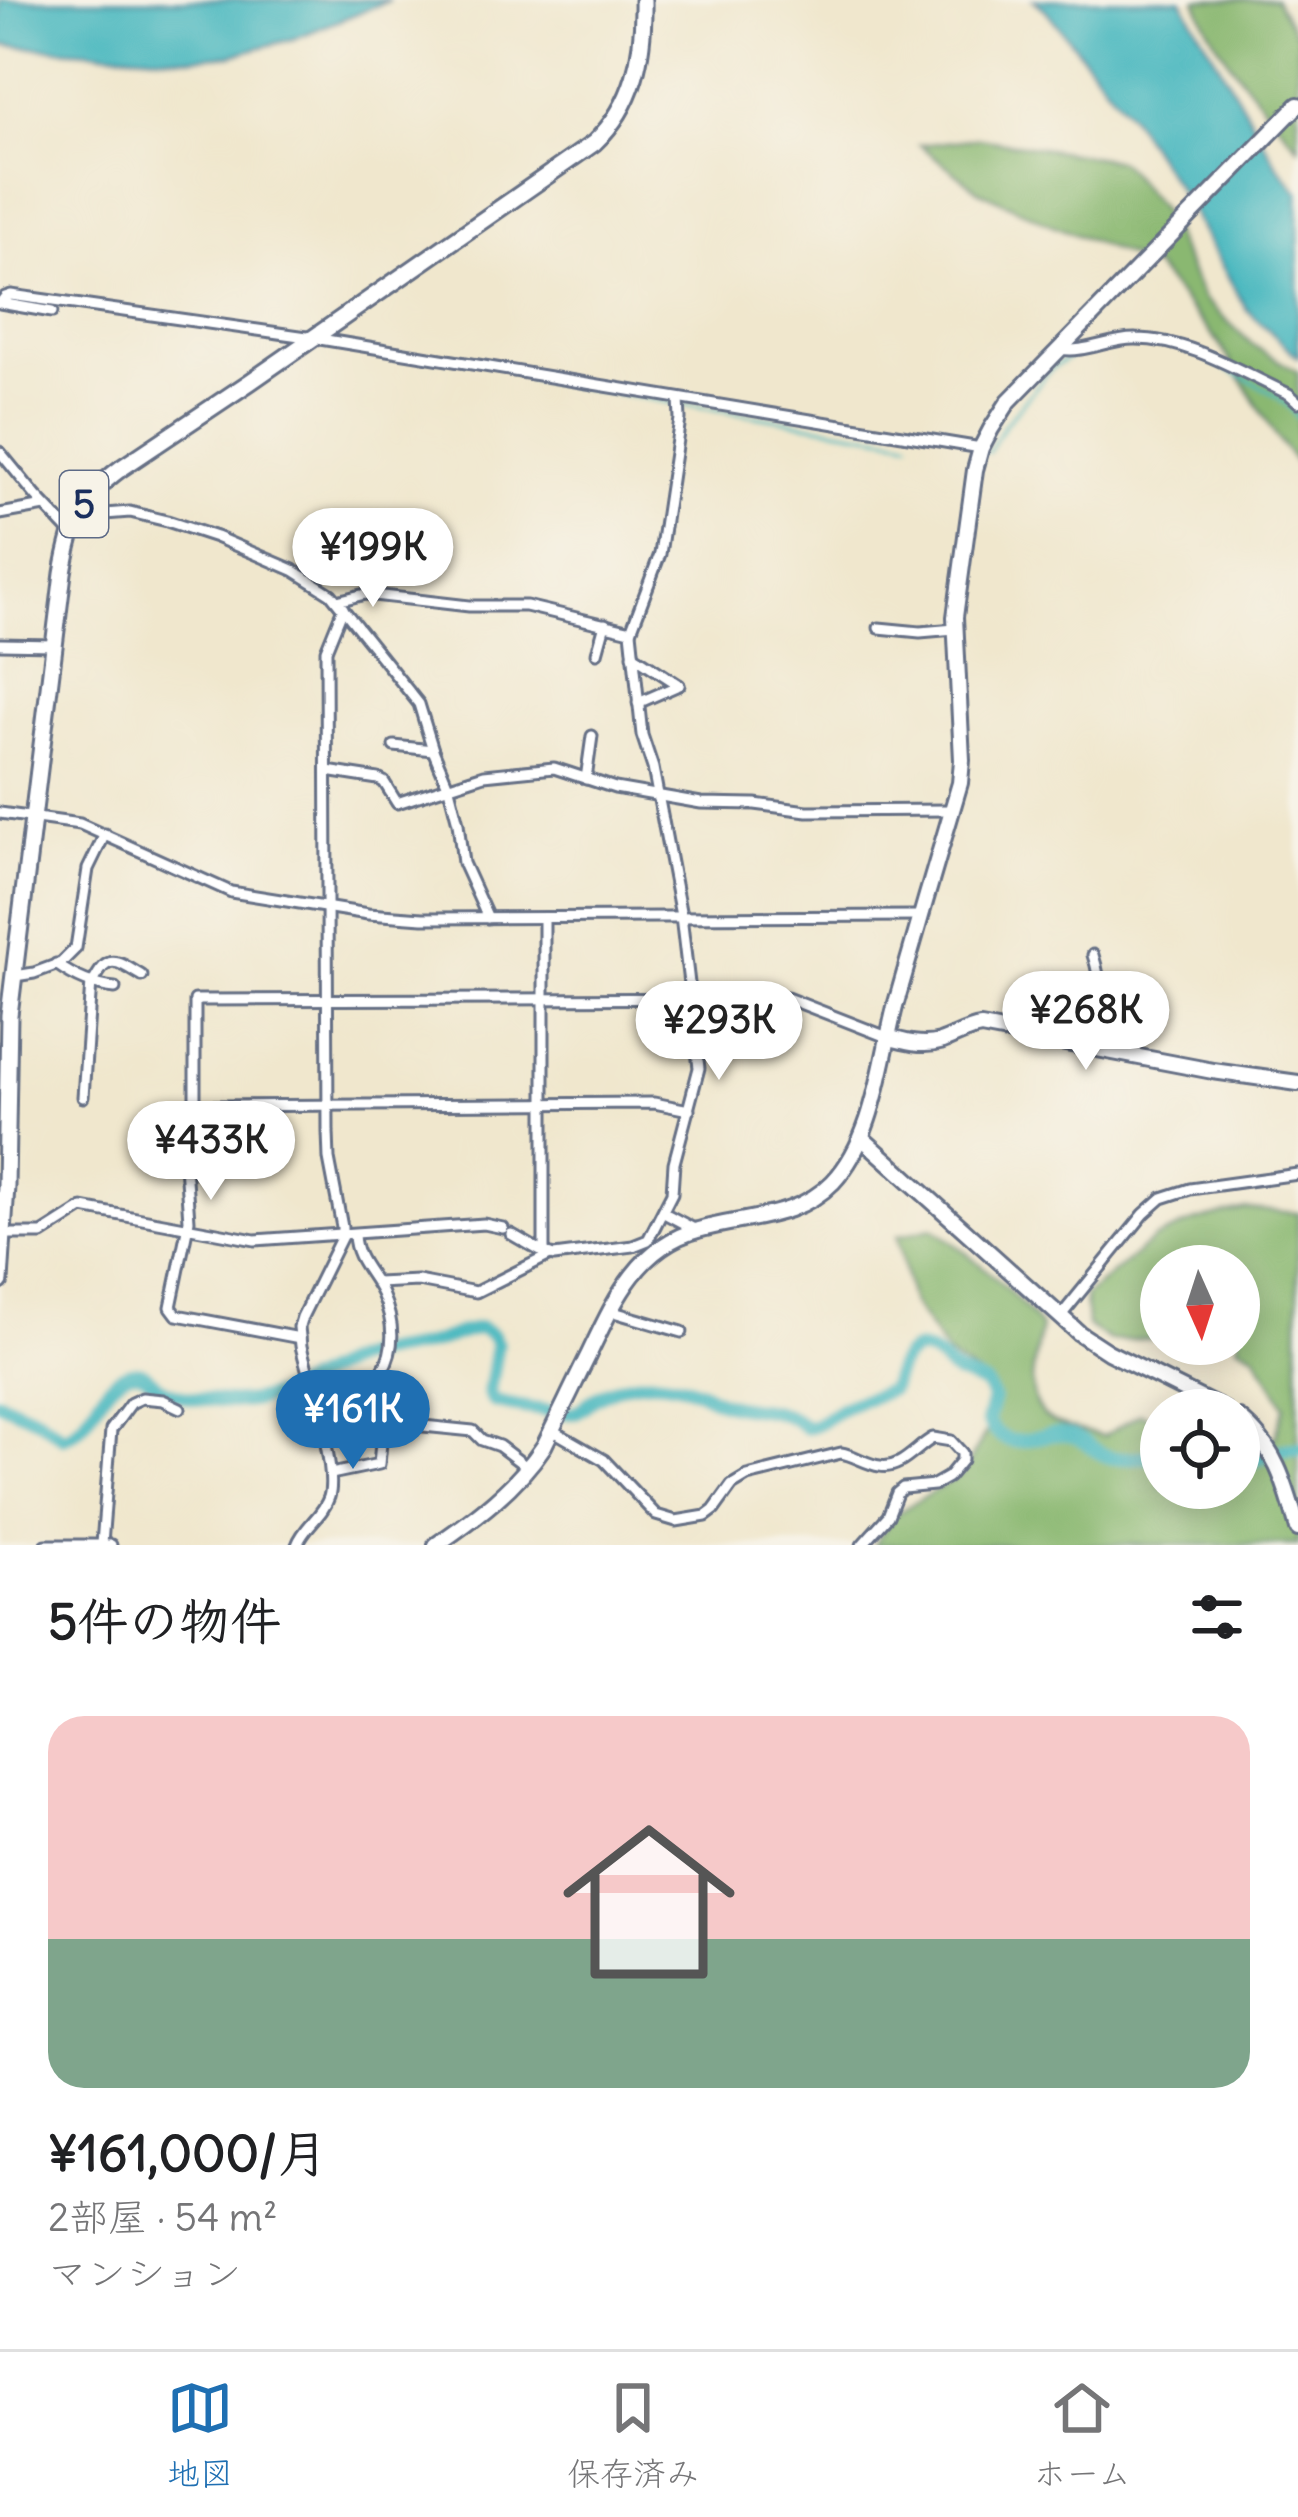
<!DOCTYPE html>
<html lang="ja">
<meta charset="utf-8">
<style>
body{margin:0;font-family:Delius,"Klee One",sans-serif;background:#f2f2f2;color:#202124;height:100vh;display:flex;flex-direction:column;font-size:45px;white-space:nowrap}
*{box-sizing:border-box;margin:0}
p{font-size:39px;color:#757577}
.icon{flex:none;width:66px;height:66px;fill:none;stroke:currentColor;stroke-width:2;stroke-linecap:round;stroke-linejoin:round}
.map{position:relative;height:1545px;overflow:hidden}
.details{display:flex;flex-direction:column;background:#fff;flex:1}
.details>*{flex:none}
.needle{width:78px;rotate:177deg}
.tools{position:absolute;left:1140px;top:1245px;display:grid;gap:24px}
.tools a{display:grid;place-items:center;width:120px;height:120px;border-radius:50%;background:#fff;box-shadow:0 6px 30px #0003;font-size:60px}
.price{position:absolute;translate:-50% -102px;padding:0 27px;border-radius:42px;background:#fff;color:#222;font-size:39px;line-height:78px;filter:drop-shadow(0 3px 6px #0008)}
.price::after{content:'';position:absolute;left:50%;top:72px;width:36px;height:27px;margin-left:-18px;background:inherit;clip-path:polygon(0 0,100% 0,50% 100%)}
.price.selected{background:#1f6fb2;color:#fff}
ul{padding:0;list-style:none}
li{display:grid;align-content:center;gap:24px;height:636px;padding:0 48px}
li+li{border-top:3px solid #e0e0e0}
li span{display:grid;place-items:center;height:372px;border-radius:36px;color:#555}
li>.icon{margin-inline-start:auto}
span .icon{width:216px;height:216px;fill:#fffc;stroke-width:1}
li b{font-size:51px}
h2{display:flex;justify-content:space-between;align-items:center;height:144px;padding:0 48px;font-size:51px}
.tab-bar{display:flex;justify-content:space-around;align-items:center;height:168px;border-top:3px solid #e0e0e0;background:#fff;font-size:33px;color:#757577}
.tab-bar a{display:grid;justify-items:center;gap:6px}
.tab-bar .selected{color:#1f6fb2}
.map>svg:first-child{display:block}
.forest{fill:#8ab871;stroke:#527468;stroke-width:3}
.water{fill:#49b8bf;stroke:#32748e;stroke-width:3}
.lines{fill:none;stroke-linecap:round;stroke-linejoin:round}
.stream{stroke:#49b8bf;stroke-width:3}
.river{stroke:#49b8bf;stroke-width:14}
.street-casing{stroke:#666f85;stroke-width:15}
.secondary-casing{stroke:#666f85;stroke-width:20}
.primary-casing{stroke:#666f85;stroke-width:21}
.street{stroke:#fff;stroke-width:9}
.secondary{stroke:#fff;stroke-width:14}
.primary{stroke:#fff;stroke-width:15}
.labels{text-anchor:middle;stroke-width:10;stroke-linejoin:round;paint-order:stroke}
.shield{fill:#f7f3e8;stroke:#5d6a87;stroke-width:3}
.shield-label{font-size:39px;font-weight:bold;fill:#1b2f5e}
</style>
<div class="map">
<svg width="1298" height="1545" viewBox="0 0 1298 1545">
<rect width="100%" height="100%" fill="#f7f3e8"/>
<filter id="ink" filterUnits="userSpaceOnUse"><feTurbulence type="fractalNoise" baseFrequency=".00833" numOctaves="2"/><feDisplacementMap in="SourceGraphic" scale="24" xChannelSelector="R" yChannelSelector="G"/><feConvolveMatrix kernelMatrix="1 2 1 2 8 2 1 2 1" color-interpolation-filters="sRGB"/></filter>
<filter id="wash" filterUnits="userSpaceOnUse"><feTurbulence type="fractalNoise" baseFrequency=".004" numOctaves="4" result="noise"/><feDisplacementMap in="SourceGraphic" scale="48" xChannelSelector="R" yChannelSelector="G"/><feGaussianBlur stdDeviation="2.7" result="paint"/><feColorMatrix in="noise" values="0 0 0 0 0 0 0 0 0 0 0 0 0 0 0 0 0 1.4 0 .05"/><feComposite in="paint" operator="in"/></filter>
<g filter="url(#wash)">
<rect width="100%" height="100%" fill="#f0e7cd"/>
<!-- forest -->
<g class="forest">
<path d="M1196,0H1275L1298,38V147C1262,102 1216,55 1196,0Z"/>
<polygon points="979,138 1120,161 1162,211 1203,298 1254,346 1298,372 1298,466 1280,442 1219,343 1154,267 1052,225 978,190 920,145"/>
<path d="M1246,1209L1298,1213V1545H874L895,1514L963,1474L990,1425L991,1384L948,1356L911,1301L897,1236L932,1228C973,1255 1010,1289 1041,1327C1037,1353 1020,1400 1048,1419C1059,1427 1090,1432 1104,1436L1141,1413L1161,1424V1488H1239V1446L1275,1437L1285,1406L1255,1354L1236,1344H1239V1266H1161V1338L1110,1341L1087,1326L1085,1296L1155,1238L1196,1221Z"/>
</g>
<!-- water -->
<g class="water">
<polygon points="0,0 390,0 293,39 231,55 192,58 0,45"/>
<polygon points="1034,0 1182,0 1276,163 1298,192 1298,357 1247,310 1181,194 1130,116 1046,10"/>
</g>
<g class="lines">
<!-- stream -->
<g class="stream">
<path d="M1211,362C1238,376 1283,392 1298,419"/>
<polyline points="529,378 673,403"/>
<polyline points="683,404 910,441"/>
<polyline points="985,451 989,452 1004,425 1052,368 1074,355"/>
</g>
<!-- river -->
<g class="river">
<path d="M0,1402L38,1419L63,1437C94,1428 96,1385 127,1373C145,1366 153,1385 167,1391C187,1399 228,1404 250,1401C294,1395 316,1375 353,1360C374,1352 396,1352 417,1347C439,1343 458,1332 480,1328L492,1335L497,1344L489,1393L493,1401C500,1404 567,1415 574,1413C582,1410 589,1401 597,1397C609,1390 625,1383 640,1382C657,1380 679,1383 694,1389C706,1393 716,1402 728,1404C759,1412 779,1405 806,1428C823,1424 835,1410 852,1403C865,1398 878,1396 891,1389C898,1367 906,1338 935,1356C943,1361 949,1370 958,1374C967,1378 977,1381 986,1385L993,1398L987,1421C1013,1462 1037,1426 1072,1436C1088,1440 1097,1456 1114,1458C1130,1459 1145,1454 1161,1459"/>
<path d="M1239,1468C1258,1459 1277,1448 1298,1449"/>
</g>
</g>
</g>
<g filter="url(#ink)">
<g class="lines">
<!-- street casing -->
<g class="street-casing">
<g id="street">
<polyline points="1,302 5,297 11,295 314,338 981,448"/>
<polyline points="0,303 52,312"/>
<path d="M1061,349C1084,354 1111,338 1136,339C1189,339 1241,372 1289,394L1298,402"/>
<polyline points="0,452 36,496 71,533"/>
<polyline points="0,514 45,506"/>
<polyline points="80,516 130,512 167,521 216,537 293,570 331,594 419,704 433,750 449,788 458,823 463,863 488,918"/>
<polyline points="337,601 365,594 469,606 526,606 631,631"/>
<polyline points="879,628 920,632 955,629"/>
<polyline points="0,644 54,645"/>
<polyline points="597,653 605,624"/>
<polyline points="633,655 679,685"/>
<polyline points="638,703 679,685"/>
<polyline points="394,746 433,750"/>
<polyline points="327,771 378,779 384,782 397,803 484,775 554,768 615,788 701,803 755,804 807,811 952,810"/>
<polyline points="586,779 592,736"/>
<polyline points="0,813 80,824 231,892 368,914 423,918 921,916"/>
<path d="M56,964C74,977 94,986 115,988"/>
<polyline points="15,976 34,973 61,963 76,948 88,869 105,834"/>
<path d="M93,983C108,953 116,960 142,976"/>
<path d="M1091,1049C1098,1012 1105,992 1093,955"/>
<polyline points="83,1097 91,982"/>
<polyline points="212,1106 654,1103 689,1110"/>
<polyline points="664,1213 696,1230"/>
<polyline points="0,1234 42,1234 83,1208 255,1240 484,1224 503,1228"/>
<polyline points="511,1234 544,1253 554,1256 633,1246 648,1240 672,1193 674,1163 699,1068 681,916 653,768 642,735 631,631 660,554 680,419 679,399"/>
<polyline points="544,1253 544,918"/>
<polyline points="377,1283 418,1281 476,1292 550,1255"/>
<polyline points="610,1311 682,1332"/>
<polyline points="1060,1317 1144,1214 1162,1198 1190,1189 1298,1174"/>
<polyline points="300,1338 177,1315 171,1307 189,1220 185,1165 195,1098 195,1000 787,998 887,1037"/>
<path d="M318,1416C377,1398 409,1355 382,1294C372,1272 355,1260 354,1235"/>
<path d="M552,1430L604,1460L656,1515L676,1521L706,1516L714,1510L732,1485L747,1476L841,1453C854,1455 866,1464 880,1466C901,1470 916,1447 933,1438L951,1441L962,1453V1460L948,1477L934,1485L903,1488L897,1493L888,1516L862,1545"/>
<polyline points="331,1474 379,1464 383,1422 473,1431 482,1440 499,1446 528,1468"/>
<polyline points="102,1544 111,1430 131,1403 142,1398 163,1400 180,1408"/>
<polyline points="46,1545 111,1545"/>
<path d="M297,1545C304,1526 323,1516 329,1497C338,1468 309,1380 301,1346L299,1327L302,1317L342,1236V1227L329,1159L328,1132L326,650L343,608"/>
</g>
</g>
<!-- secondary casing -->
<g class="secondary-casing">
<g id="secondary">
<path d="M887,1037C904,1042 923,1047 940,1042C955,1037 966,1029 981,1027L1213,1071L1298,1083"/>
<polyline points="862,1138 1079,1333 1108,1352 1224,1410"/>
<path d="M1239,1418C1276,1447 1286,1486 1298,1529"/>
<path d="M436,1545C477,1517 516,1488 544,1446C559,1416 573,1386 588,1356C613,1304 637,1246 698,1230C746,1216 796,1220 833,1182C875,1138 881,1060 896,1003C917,929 938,857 960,783L962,760L955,617L975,470L981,448L991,429L1009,401L1298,105"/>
</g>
</g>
<!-- primary casing -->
<g class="primary-casing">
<path id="primary" d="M0,1281L6,1186L9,1015L63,573C71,526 80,498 120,469L250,382L594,143C635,104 644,54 643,0"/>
</g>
<!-- street -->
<use href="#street" class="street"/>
<!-- secondary -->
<use href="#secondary" class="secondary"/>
<!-- primary -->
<use href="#primary" class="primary"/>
</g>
</g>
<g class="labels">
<!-- shield labels -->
<rect class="shield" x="60" y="471" width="48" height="66" rx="9"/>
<g class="shield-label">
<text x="84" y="518">5</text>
</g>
</g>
</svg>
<div class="tools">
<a><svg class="needle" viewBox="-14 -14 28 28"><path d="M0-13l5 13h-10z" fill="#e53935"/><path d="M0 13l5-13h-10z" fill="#757577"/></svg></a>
<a><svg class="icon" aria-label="locate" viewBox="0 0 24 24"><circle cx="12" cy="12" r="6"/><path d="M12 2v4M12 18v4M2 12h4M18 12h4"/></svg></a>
</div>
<b class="price" style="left:373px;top:610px">¥199K</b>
<b class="price" style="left:1086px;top:1073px">¥268K</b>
<b class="price" style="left:719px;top:1083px">¥293K</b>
<b class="price" style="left:211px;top:1203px">¥433K</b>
<b class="price selected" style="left:353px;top:1472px">¥161K</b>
</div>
<section class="details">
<h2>5件の物件<svg class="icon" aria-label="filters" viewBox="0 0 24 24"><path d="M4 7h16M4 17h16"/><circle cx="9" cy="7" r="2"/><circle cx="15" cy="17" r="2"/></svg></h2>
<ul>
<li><span style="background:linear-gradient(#f6c9c9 60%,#7fa58c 0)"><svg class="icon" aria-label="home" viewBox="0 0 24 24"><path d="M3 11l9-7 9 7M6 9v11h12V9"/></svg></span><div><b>¥161,000/月</b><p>2部屋 · 54 m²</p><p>マンション</p></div></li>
</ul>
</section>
<nav class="tab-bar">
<a class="selected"><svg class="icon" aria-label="map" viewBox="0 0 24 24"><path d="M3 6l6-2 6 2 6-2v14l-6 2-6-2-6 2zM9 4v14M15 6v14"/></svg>地図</a>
<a><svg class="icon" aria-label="saved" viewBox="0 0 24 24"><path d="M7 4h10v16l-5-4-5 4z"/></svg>保存済み</a>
<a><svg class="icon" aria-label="home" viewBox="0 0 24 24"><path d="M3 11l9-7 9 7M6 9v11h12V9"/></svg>ホーム</a>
</nav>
